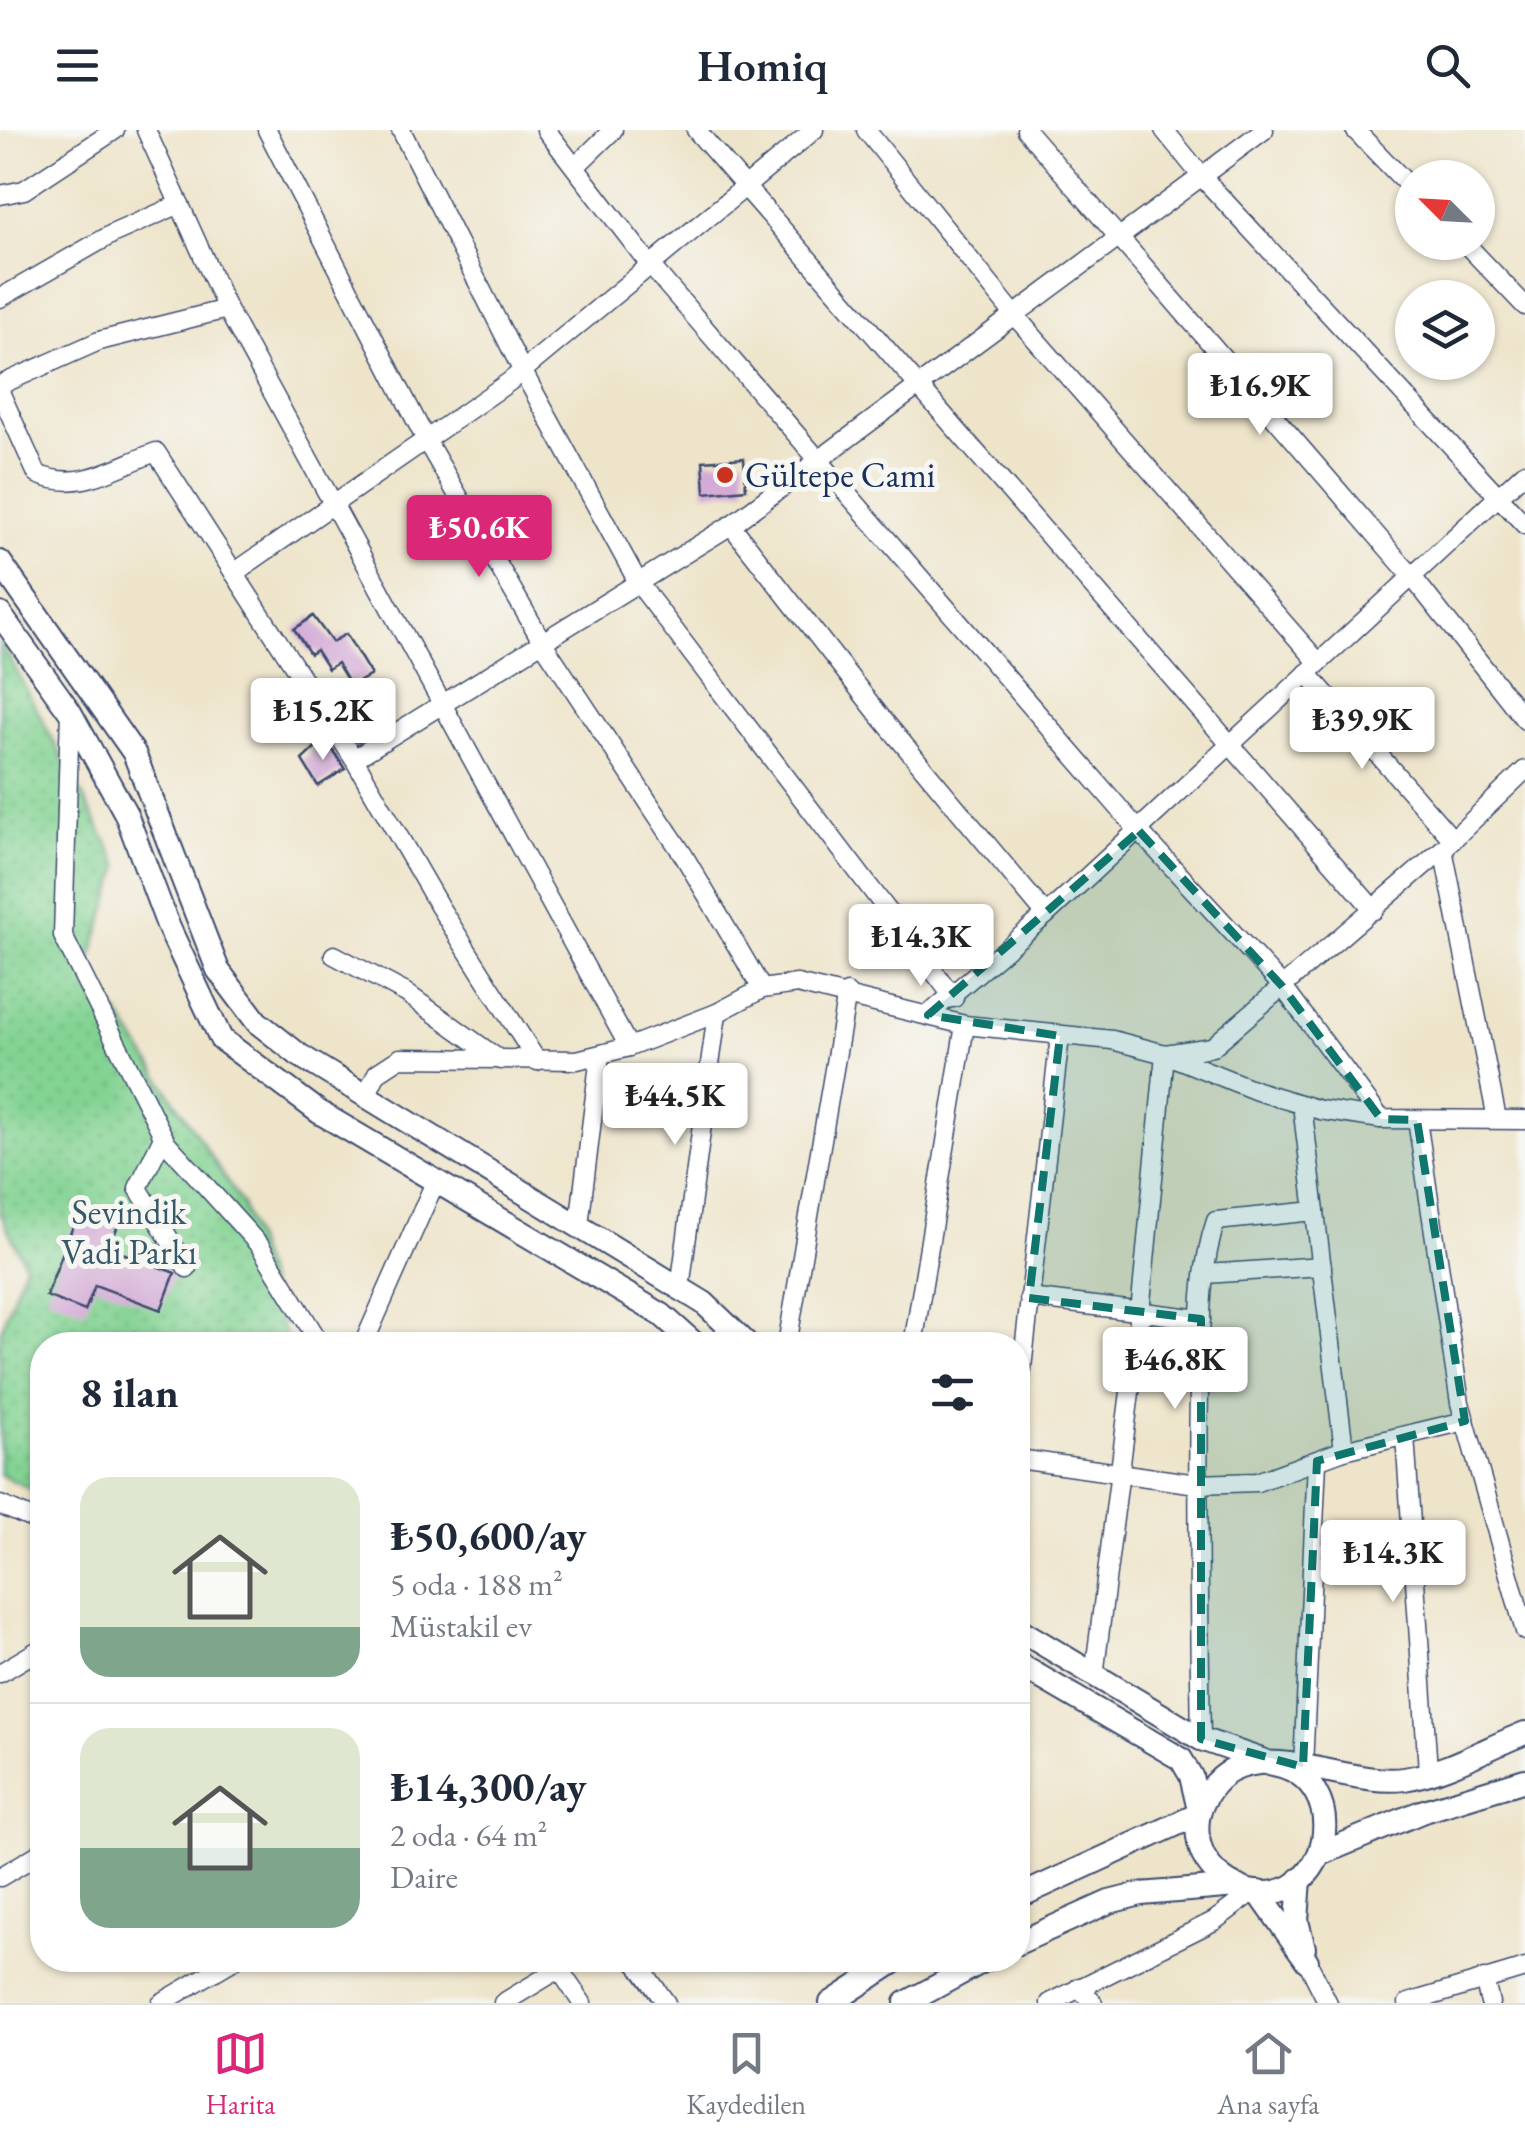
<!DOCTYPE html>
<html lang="tr">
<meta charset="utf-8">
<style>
body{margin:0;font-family:"EB Garamond",serif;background:#f6f6f7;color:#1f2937;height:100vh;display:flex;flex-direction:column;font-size:38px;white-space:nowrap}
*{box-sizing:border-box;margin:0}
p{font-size:32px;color:#747a83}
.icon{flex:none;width:55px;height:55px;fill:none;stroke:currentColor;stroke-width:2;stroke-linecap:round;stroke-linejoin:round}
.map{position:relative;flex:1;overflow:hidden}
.drawer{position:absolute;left:30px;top:1202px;width:1000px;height:640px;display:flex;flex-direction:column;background:#fff;border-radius:40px;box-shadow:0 2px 8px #0004}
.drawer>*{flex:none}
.needle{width:65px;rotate:294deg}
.controls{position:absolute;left:1395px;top:30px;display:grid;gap:20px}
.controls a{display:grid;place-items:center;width:100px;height:100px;border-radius:50%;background:#fff;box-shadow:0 2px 8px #0004;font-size:50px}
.price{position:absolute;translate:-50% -85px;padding:0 22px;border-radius:10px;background:#fff;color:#222;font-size:32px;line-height:65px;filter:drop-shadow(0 2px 5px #0008)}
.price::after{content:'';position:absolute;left:50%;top:60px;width:30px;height:22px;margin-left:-15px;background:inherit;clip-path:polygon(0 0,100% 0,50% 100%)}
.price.selected{background:#db2777;color:#fff}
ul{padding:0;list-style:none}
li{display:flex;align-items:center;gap:30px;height:250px;padding:0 50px}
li+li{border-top:2px solid #e0e1e3}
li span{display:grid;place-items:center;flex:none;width:280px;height:200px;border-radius:30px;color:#555}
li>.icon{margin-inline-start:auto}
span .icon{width:120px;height:120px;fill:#fffc;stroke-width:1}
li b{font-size:42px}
h2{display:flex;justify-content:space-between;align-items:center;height:120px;padding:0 50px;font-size:42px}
header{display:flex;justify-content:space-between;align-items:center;height:130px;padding:0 50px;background:#fff;font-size:45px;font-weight:600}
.menu{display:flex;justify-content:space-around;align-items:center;height:140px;border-top:2px solid #e0e1e3;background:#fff;font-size:28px;color:#747a83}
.menu a{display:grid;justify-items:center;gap:5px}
.menu .selected{color:#db2777}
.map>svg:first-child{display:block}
.park{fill:url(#park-dots);stroke:#4f8178;stroke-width:2.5}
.building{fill:#d3aad6}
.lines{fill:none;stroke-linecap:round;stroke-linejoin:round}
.minor-casing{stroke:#3b4a6e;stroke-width:21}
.major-casing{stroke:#3b4a6e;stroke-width:26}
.minor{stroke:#fff;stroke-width:18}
.major{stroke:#fff;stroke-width:22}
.marked{fill:#0f766e;fill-opacity:0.2;stroke:#0f766e;stroke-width:8;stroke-dasharray:20 12;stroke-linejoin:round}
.poi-dot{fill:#c8321e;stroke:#f6f6f2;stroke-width:4}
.labels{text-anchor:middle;stroke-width:10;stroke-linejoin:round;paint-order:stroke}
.poi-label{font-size:35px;fill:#1b2f5e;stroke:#f6f6f2;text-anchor:start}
.park-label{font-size:35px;fill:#35586b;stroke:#f6f6f2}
</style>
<header><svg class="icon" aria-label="menu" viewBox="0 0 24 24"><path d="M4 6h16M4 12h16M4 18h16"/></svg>Homiq<svg class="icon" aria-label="search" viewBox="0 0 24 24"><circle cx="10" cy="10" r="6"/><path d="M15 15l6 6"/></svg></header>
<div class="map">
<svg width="1525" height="1873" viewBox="0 0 1525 1873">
<defs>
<pattern id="park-dots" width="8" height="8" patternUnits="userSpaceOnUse" patternTransform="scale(2.5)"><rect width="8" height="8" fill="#83d393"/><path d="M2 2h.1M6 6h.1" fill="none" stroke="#71b581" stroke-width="1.8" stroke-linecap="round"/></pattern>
</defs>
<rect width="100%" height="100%" fill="#f6f6f2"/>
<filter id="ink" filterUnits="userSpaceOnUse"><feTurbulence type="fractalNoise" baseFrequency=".01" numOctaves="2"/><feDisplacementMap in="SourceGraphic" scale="20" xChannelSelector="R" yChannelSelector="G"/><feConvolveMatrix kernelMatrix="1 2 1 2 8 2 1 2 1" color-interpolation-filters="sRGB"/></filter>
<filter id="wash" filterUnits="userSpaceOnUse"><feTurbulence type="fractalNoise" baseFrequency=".0048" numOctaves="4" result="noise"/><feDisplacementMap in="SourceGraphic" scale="40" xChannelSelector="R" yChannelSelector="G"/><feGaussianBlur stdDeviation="2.25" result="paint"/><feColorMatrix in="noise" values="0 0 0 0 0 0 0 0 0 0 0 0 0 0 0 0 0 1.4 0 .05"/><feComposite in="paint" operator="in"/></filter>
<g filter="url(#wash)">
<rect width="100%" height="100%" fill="#eee4ca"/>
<!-- park -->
<polygon class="park" points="0,510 120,737 88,837 242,1074 288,1215 42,1215 42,1364 0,1345 0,1202 25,1134 0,1083"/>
<g id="blocks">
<!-- building -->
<g class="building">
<polygon points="744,328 746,359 705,363 703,331"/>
<polygon points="313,486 332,512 346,504 371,545 351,556 337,533 328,539 316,520 310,524 294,499"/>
<polygon points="362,576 379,599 358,612 345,588"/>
<polygon points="325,608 345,639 318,656 302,630"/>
<polygon points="80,1078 119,1093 109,1118 175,1143 161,1180 95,1155 85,1181 46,1166"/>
</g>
</g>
</g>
<g filter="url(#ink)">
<use href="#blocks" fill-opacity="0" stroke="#3b4a6e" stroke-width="2.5"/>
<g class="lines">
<!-- minor casing -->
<g class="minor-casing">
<g id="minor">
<polyline points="146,0 227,179 629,917"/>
<polyline points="267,0 427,312 543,513 684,726 762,859"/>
<polyline points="401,0 522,240 639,454 954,868"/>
<polyline points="546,0 650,135 1139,701 1282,856 1381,989"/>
<polyline points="696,0 1374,780"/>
<polyline points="866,0 1016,187 1318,532"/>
<polyline points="1026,0 1410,444 1525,590"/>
<polyline points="1164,0 1203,48 1525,395"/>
<polyline points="1355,0 1412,59"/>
<polyline points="575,37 613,0"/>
<polyline points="0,65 24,60 115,0"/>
<polyline points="1464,112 1525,176"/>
<polyline points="0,168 114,103 180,74"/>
<polyline points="0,255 99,211 227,179"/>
<path d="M0,262L37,344C79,363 115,337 156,322L354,629L439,776L537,931"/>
<polyline points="731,395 880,586 1046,785"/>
<polyline points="234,443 509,252 814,0"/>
<polyline points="1307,543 1453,710"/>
<polyline points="70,582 63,806 166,1012 260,1116 321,1215"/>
<polyline points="354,629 731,395 1264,0"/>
<polyline points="1443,719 1497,989"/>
<polyline points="334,825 406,863 500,930"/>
<polyline points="928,885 1046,785 1525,342"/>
<polyline points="366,966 377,943 400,928 577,930 629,917 717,883 762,859 797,854 965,895 1112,910 1165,924 1257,961 1320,980 1381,989 1525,990"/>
<polyline points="1302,975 1344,1320"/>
<polyline points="1417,990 1460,1273 1525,1501"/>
<polyline points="163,1007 138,1058 187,1138"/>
<polyline points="579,1095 600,925"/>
<polyline points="1206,1144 1322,1136"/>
<polyline points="680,1158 717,883"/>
<polyline points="1029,1168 1201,1189"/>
<polyline points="363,1215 436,1050"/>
<polyline points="787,1215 847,863"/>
<polyline points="913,1215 965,895"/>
<polyline points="1018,1273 1060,906"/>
<polyline points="1405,1306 1428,1640"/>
<polyline points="1018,1329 1197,1354 1257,1352 1344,1320 1465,1291"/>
<polyline points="0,1375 42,1393"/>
<polyline points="0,1543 42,1518"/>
<polyline points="1094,1546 1140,1183 1165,924 1212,917 1443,719 1525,640"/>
<path d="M1201,1609C1199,1492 1197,1375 1199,1258C1201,1203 1198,1143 1216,1091L1315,1081"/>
<polyline points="1303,1637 1317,1331"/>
<polyline points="0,1747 42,1722"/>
<polyline points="553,1830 582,1873"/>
<polyline points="635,1830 666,1873"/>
<polyline points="1307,1831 1328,1873"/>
<polyline points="1484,1849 1490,1873"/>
<polyline points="1079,1857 1093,1873"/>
<polyline points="161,1873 234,1830"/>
<polyline points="503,1873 559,1839"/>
<polyline points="1050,1873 1214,1791 1253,1762"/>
<polyline points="1408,1873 1525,1838"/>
</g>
</g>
<!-- major casing -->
<g class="major-casing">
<g id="major">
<polyline points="0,432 134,623 218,840 257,892 299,925 704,1173 748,1215"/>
<polyline points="0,484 70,582 126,684 169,798 221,909 319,982 662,1185 696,1215"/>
<path d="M1018,1499L1201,1609L1273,1634C1356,1649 1331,1780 1249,1761C1230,1756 1212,1743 1203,1725C1196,1709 1195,1689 1203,1673C1239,1593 1341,1658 1404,1649C1444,1643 1487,1618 1525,1603"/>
<polyline points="1018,1534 1181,1629 1191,1646 1199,1680"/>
<polyline points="1320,1724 1421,1682 1525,1650"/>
<polyline points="1300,1749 1297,1791 1304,1818"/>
<polyline points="1258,1762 1307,1831"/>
<polyline points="1018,1767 1199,1684"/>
<polyline points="1018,1813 1109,1772 1141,1764 1237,1756"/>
<polyline points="831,1873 897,1830"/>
<polyline points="906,1873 985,1830"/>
</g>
</g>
<!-- minor -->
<use href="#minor" class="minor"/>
<!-- major -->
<use href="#major" class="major"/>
</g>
</g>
<!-- marked area -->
<path class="marked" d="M1139,701L1282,856L1381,989L1417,990L1465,1291L1317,1331L1303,1637L1201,1609V1189L1029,1168L1060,906L928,885Z"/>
<!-- markers -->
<circle class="poi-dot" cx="725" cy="345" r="10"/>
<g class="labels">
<!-- poi labels -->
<g class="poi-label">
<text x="745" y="357">Gültepe Cami</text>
</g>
<!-- park labels -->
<g class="park-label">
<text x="129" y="1094">Sevindik<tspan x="129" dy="40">Vadi Parkı</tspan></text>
</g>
</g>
</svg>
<div class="controls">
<a><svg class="needle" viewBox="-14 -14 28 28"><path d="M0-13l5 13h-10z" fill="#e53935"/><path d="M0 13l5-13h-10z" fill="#747a83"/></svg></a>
<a><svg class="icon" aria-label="layers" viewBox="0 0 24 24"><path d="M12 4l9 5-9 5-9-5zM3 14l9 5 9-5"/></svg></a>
</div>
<b class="price" style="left:1260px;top:308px">₺16.9K</b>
<b class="price selected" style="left:479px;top:450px">₺50.6K</b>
<b class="price" style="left:323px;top:633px">₺15.2K</b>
<b class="price" style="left:1362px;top:642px">₺39.9K</b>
<b class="price" style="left:921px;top:859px">₺14.3K</b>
<b class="price" style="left:675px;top:1018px">₺44.5K</b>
<b class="price" style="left:1175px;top:1282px">₺46.8K</b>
<b class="price" style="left:1393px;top:1475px">₺14.3K</b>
<section class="drawer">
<h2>8 ilan<svg class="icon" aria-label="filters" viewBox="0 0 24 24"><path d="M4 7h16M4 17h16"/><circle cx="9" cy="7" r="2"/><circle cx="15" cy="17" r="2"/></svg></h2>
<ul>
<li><span style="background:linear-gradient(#dfe7d0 75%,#7fa58c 0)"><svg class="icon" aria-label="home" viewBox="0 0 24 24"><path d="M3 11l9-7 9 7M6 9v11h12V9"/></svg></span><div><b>₺50,600/ay</b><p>5 oda · 188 m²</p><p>Müstakil ev</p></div></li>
<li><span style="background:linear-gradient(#dfe7d0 60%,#7fa58c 0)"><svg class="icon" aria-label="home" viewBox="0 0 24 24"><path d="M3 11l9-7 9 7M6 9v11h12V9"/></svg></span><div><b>₺14,300/ay</b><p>2 oda · 64 m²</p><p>Daire</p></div></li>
</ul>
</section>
</div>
<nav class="menu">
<a class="selected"><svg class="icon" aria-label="map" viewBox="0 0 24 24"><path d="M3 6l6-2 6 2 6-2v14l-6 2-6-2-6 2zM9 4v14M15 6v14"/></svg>Harita</a>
<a><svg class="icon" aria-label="saved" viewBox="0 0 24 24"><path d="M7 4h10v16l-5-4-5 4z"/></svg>Kaydedilen</a>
<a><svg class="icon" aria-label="home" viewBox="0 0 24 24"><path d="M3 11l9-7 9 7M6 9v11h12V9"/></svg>Ana sayfa</a>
</nav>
